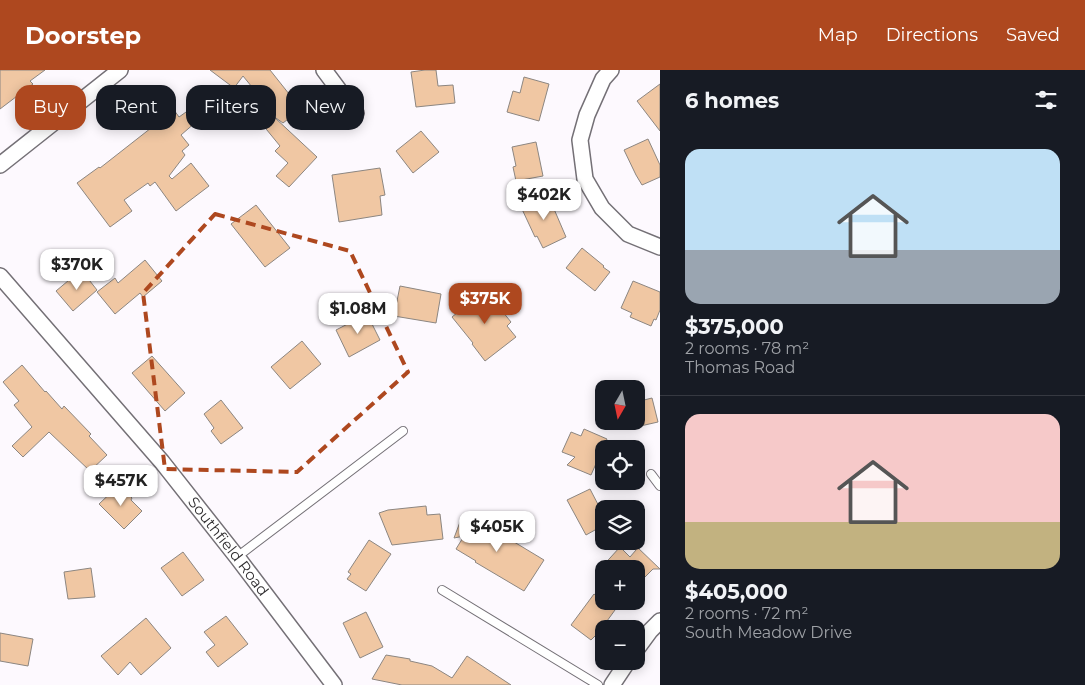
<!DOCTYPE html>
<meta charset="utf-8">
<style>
body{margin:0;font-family:Montserrat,sans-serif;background:#242831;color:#f1f3f6;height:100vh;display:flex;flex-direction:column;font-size:19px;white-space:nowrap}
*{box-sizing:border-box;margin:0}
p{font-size:16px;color:#9ea1a6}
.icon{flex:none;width:28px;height:28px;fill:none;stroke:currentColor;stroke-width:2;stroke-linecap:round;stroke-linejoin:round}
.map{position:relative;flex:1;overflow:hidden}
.sheet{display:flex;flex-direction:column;background:#171b24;width:425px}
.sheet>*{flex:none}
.banner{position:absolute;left:15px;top:15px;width:475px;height:45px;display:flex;gap:10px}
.needle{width:32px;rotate:189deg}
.buttons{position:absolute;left:595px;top:310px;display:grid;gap:10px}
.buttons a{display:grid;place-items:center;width:50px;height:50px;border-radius:10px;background:#171b24;box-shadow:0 2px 12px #0003;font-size:25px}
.price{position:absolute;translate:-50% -42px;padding:0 11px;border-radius:10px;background:#fff;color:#222;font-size:16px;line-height:32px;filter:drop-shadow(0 1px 2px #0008)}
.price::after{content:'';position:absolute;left:50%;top:30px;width:15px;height:11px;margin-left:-8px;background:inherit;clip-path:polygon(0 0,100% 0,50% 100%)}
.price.active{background:#ae481f;color:#fff}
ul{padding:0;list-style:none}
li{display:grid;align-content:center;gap:10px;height:265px;padding:0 25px}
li+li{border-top:1px solid #363941}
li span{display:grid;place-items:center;height:155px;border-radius:15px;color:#555}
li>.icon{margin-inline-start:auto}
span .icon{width:90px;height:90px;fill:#fffc;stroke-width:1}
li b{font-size:21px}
h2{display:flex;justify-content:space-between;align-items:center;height:60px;padding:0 25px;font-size:21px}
.tag{padding:0 18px;border-radius:15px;background:#171b24;box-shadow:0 2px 12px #0003;font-size:18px;line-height:45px}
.tag.active{background:#ae481f;color:#fff}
header{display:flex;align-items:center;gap:30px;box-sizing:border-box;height:70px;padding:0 25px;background:#ae481f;color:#fff}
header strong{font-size:24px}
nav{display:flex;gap:28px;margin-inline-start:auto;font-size:18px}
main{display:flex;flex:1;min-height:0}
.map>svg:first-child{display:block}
.building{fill:#f0c7a3;stroke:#8c8681}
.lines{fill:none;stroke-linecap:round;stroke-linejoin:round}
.service-casing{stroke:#747076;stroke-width:10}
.minor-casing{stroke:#747076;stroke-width:18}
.service{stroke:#fff;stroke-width:8}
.minor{stroke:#fff;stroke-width:15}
.marked{fill:none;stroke:#ae481f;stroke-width:4;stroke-dasharray:10 6;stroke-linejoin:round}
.labels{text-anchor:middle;stroke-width:4;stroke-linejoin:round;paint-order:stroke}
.street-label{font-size:15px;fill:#312f31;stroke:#fff}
</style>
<header>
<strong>Doorstep</strong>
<nav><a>Map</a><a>Directions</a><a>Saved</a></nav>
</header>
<main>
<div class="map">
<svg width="660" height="615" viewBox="0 0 660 615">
<rect width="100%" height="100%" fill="#fdf9fe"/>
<!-- building -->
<g class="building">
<polygon points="0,0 45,0 30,11 33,14 0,39"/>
<polygon points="210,0 270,0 301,39 283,53 273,46 317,87 289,117 276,106 288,93 275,81 280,76 244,32 251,25 262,35 265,33 243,6 234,18"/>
<polygon points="425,0 436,0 438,16 453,15 455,33 416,37 411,2"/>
<polygon points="524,7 549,14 539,51 507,42 513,21 520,23"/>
<polygon points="660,14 660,61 637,31"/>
<polygon points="213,23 219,30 213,35 217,41 209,53 196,52 181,65 189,75 182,81 185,85 169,106 172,109 191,93 209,116 176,141 155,112 150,116 148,113 124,130 132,141 110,157 77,113 99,97 100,98 174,40 179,47"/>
<polygon points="421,61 439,82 413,103 396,81"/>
<polygon points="648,69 660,95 660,107 642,115 636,105 624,80"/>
<polygon points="536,72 543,106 516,111 513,97 516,96 512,77"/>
<polygon points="380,98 385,125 380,126 382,145 339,152 332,105"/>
<polygon points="548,125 566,167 543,178 537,166 535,167 521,137"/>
<polygon points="256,135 290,178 265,197 231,154"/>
<polygon points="582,178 604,196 603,197 610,202 595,221 566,198"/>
<polygon points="145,190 162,211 143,227 140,223 115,244 97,222 115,208 118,213"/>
<polygon points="82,201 97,220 73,241 56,221 75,205 76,206"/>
<polygon points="633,211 660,222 660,240 656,250 654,249 651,256 630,247 632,243 621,238"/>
<polygon points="400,216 441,224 436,253 394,246"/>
<polygon points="485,220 511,252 507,256 516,267 485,291 472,274 473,273 452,247"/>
<polygon points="367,244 380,270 349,287 336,260"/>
<polygon points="302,271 321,294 290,319 271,297"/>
<polygon points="152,286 185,323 165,341 132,303"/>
<polygon points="22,295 45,322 46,321 62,339 64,336 91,364 89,366 107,385 90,401 49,362 23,387 12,376 32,357 14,335 19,331 3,312"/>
<polygon points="652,328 658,352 636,357 636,332"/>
<polygon points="221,330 243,358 221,374 211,361 214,358 204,344"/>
<polygon points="584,359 607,369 591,405 567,395 575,387 562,382 571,362 581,366"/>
<polygon points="119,415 132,428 131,430 142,441 124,459 99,434"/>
<polygon points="590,419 604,446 604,455 586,465 567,430"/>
<polygon points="426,436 427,445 440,444 443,469 392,475 379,443 388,440"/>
<polygon points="463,444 476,449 544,490 524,521 475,492 476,491 456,479 464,466 454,468"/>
<polygon points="369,470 391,484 366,521 347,509 351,504 348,502"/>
<polygon points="636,476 660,499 653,499 636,516 636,499 600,499 620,477 630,487 636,480"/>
<polygon points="183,482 204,510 182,526 161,498"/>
<polygon points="91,498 95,527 68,529 64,502"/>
<polygon points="594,524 615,540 599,562 591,570 571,555"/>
<polygon points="366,542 383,577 360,588 343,553"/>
<polygon points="226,546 248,574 218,597 206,582 215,575 204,562"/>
<polygon points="146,548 171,578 141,605 130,592 118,605 101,586"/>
<polygon points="0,563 33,569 28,596 0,591"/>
<polygon points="386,585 410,589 410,591 432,596 452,608 467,586 511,615 402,615 372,609"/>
</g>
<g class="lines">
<!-- service casing -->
<g class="service-casing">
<g id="service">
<polyline points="651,404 660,416"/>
<polyline points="237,487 403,361"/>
<polyline points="442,520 598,615"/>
</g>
</g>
<!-- minor casing -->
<g class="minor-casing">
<g id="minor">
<polyline points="324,0 356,43"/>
<polyline points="611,0 603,9 587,45 580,70 585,109 602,138 628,164 660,177"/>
<polyline points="0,95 120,0"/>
<path id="s1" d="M0,206L162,392L237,487L334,615"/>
<polyline points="636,580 650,561 660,551"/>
<polyline points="612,615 628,591"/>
</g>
</g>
<!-- service -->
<use href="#service" class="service"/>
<!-- minor -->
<use href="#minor" class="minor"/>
</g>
<!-- marked area -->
<path class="marked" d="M215,144L350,181L408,302L297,402L165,399L143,223Z"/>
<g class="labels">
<!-- street labels -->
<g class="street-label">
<text dy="5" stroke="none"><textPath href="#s1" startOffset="354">Southfield Road</textPath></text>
</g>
</g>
</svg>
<div class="buttons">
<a><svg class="needle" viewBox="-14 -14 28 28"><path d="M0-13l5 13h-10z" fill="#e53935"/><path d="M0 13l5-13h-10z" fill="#9ea1a6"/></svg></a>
<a><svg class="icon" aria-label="locate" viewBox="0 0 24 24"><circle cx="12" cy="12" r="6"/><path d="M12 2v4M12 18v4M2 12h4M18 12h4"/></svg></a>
<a><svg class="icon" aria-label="layers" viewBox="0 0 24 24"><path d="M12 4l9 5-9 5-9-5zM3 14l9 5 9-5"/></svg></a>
<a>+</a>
<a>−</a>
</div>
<b class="price" style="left:544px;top:151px">$402K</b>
<b class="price" style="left:77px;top:221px">$370K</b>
<b class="price active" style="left:485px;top:255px">$375K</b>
<b class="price" style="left:358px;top:265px">$1.08M</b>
<b class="price" style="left:121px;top:437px">$457K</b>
<b class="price" style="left:497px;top:483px">$405K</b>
<div class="banner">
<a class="tag active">Buy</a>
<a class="tag">Rent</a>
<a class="tag">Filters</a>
<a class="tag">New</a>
</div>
</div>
<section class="sheet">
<h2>6 homes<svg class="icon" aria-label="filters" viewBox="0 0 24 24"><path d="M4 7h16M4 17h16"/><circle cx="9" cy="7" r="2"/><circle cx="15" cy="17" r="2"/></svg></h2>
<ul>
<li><span style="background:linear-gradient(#bfe0f5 65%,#9aa5b1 0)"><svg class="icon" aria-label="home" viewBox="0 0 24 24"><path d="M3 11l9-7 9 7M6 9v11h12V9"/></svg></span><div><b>$375,000</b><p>2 rooms · 78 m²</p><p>Thomas Road</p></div></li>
<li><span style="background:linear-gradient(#f6c9c9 70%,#c2b280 0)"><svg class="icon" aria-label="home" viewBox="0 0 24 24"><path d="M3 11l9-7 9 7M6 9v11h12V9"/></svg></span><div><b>$405,000</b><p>2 rooms · 72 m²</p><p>South Meadow Drive</p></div></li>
</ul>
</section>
</main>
